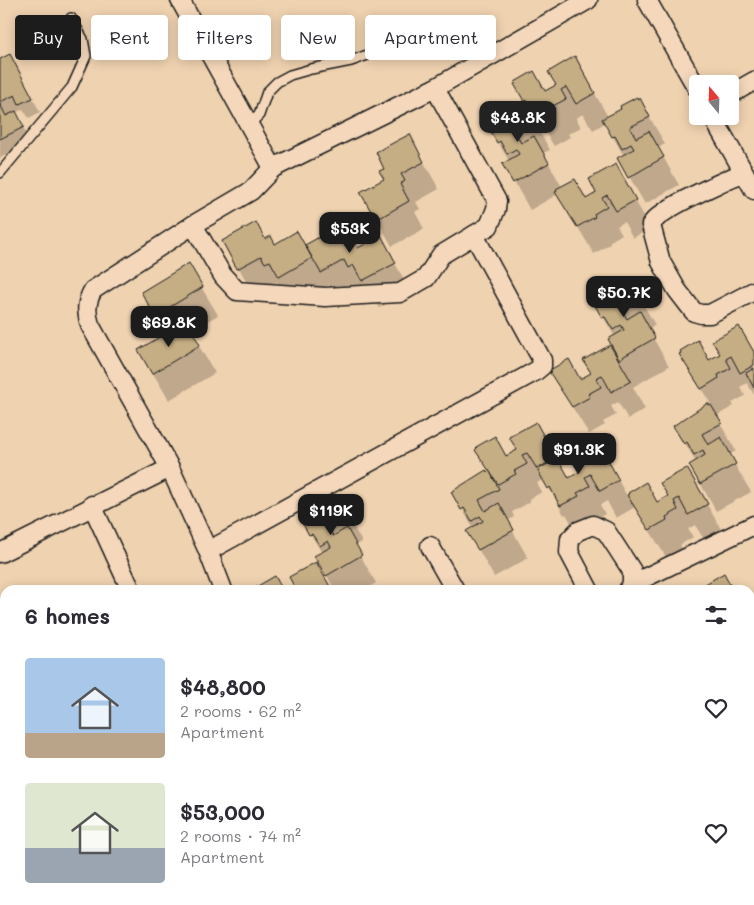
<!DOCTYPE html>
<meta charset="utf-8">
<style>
body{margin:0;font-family:Mali,sans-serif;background:#f2f2f3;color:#2b2b33;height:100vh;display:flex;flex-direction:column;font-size:19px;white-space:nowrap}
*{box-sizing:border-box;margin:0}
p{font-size:16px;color:#7c7c81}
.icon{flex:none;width:28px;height:28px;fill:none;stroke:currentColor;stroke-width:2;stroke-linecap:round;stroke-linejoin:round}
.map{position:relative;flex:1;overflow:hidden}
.sheet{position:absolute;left:0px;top:585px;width:755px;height:320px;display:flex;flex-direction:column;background:#fff;border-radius:15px 15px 0 0;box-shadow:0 2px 12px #0003}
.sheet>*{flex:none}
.top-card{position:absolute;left:15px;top:15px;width:500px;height:45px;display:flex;gap:10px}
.needle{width:32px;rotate:341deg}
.buttons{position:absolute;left:689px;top:75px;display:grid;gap:10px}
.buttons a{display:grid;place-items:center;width:50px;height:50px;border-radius:5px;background:#fff;box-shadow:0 2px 12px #0003;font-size:25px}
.price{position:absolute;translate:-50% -42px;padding:0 11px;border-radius:10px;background:#1c1c1c;color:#fff;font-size:16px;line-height:32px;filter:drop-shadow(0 1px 2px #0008)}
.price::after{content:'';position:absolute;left:50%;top:30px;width:15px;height:11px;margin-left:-8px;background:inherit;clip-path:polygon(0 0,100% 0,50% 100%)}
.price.active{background:#222;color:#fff}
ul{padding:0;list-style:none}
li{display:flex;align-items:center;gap:15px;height:125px;padding:0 25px}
li span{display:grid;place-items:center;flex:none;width:140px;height:100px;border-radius:5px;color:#555}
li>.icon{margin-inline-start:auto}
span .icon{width:60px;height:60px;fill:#fffc;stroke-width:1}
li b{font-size:21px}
h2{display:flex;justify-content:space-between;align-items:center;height:60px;padding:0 25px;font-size:21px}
.tag{padding:0 18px;border-radius:5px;background:#fff;box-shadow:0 2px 12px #0003;font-size:18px;line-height:45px}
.tag.active{background:#1c1c1c;color:#fff}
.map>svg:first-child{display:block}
.shadow{fill:#0003}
.building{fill:#c5ad84;stroke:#1c1c1c}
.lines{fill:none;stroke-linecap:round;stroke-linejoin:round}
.service-casing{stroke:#1c1c1c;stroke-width:12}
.minor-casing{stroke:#1c1c1c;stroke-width:21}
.tertiary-casing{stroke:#1c1c1c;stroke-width:25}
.service{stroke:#f5d8bb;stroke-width:9}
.minor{stroke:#f5d8bb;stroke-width:18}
.tertiary{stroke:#f5d8bb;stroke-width:21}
</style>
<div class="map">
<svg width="754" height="905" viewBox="0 0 754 905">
<rect width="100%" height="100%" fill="#efd2b0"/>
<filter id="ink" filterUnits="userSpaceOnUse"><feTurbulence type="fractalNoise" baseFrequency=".02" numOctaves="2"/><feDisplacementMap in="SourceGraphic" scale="10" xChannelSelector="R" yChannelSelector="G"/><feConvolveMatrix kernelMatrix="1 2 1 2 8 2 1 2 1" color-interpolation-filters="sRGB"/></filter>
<g filter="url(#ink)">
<!-- shadow -->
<g class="shadow">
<polygon points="575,58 608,117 639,99 665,144 658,148 679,185 645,204 619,159 624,156 605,123 593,130 583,114 576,118 581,127 568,134 570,137 554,146 516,85 545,92 557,85"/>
<polygon points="0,60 18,70 40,112 29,118 23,109 15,113 31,142 0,158"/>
<polygon points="524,105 550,150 543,153 562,187 585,200 598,193 615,166 651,228 633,238 624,222 617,226 622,234 609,242 610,244 594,254 558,194 530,210 504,164 509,161 488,125"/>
<polygon points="409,136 439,189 416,202 420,209 415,212 424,229 392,246 377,219 386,180 386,169"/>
<polygon points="339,228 348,245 358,250 380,237 410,290 379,308 370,292 338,299 329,285 296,304 282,290 277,282 254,295 239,268 274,245 305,247"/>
<polygon points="188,265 218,315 190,331 215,373 169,400 139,350 167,334 142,292"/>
<polygon points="630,281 655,325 648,329 669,366 633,387 645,409 628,419 618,402 611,406 616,415 603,422 605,425 589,434 551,373 580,381 592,374 585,361 612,345 615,337 594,301"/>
<polygon points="680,354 709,362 722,355 754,354 754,395 747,383 740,387 745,396 732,403 734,406 716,416 736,451 729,455 751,492 716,511 690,465 696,462 675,426 712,406"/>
<polygon points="535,424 568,480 581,473 598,445 627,496 630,495 657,503 670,496 687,469 722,531 705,541 695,525 688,529 693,537 680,545 682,548 666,557 635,507 616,518 607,501 600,505 605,514 592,521 577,533 566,514 564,515 544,479 537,483 542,492 529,499 530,502 512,512 514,517 507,521 528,558 494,577 468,531 473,528 453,492 489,472 477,450 506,458 518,451"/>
<polygon points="337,497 362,542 355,546 376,583 364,590 335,590 316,556 322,553 301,518"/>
<polygon points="750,612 754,619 754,662 750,655"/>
<polygon points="0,861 5,870 5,900 22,900 25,905 2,905 0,902"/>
<polygon points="46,900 119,900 122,905 49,905"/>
</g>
<!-- building -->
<g class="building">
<polygon points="10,54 33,98 19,104 15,95 0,102 0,59"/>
<polygon points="575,56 595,93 576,104 566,87 561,90 566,99 553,106 555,109 537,119 526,100 524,101 514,84 516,83 515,82 534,71 545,91 556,85 548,72"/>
<polygon points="637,97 638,99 640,98 650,117 630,127 636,138 649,131 664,157 628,178 617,158 634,149 631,144 622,149 615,136 612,137 602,119 621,109 620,106"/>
<polygon points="522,102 523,104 525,103 535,122 515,133 521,143 534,136 549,163 513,183 502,164 519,154 516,149 507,154 500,141 497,143 487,125"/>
<polygon points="0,104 6,116 16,111 24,127 0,139"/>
<polygon points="410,134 424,162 401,174 405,181 400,184 409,201 376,220 360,192 384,179 379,171 384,169 376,152"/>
<polygon points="616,164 636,200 616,211 607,195 602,198 607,206 594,214 595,217 577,227 555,192 557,191 556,189 575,179 586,199 596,193 589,179"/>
<polygon points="256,222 265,239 271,236 275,244 297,231 312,258 279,277 270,261 265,263 261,256 237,269 222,241"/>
<polygon points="339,226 349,244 354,241 358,248 381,235 396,263 362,281 353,265 348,268 344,260 321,273 305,245"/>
<polygon points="189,263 203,287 155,316 141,292"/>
<polygon points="627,278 628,280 630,279 641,298 621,309 627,319 640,311 655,338 619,359 608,339 624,330 621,325 613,330 605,317 602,318 592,300"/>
<polygon points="186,321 200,345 152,374 138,350"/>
<polygon points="739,326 754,352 754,365 740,373 731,356 726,359 731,368 718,375 719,378 701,389 679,354 681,353 680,351 698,340 709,360 720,354 712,341"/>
<polygon points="610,345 631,381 611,392 602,375 596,378 601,387 588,394 590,397 572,407 550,373 552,372 550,370 569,359 580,379 591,373 583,360"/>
<polygon points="754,368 754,388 746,373"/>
<polygon points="708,403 709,405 711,405 722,423 702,434 708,445 721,437 736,464 700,484 689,465 705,455 703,450 694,455 687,442 684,444 673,426"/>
<polygon points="536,422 556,458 537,469 527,453 522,455 527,464 514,471 516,474 498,484 475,450 477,448 476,447 495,436 506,456 517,450 509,437"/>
<polygon points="599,444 619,480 600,491 590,474 585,477 590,486 577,493 579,496 560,506 550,487 548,489 538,471 540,470 539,469 558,458 569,478 579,472 572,459"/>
<polygon points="687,468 708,504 688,515 679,498 674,501 678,510 666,517 667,520 649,530 627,495 629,494 628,493 646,482 657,502 668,496 660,483"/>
<polygon points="486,470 487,472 489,470 499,489 479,500 485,511 499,503 514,530 478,550 466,531 483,521 480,516 472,521 464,508 461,510 451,492"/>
<polygon points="334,495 335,497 337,496 347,514 327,525 333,536 347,528 362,555 326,576 314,556 331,547 328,541 320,546 312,534 309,535 299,517"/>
<polygon points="316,562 332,590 296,590 289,577"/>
<polygon points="724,573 733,590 698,590 697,589"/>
<polygon points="275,576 283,590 256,590 257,589 256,587"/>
<polygon points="5,608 5,641 1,634 0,635 0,610"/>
<polygon points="750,610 754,617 754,655 752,656 750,654"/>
<polygon points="0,859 5,868 5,884 0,886"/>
<polygon points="44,900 88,900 89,901 82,905 50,905 48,903 46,904"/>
<polygon points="95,900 109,900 100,905 98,905"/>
</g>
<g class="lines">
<!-- service casing -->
<g class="service-casing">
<g id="service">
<polyline points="249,125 259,115 267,92 277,82 290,75 311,69 351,61 461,21"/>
<polyline points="0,173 72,87 86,56 83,39 71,18"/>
<polyline points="750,863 754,860"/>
<polyline points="747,900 750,905"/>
</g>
</g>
<!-- minor casing -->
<g class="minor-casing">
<g id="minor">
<polyline points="180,0 273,168"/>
<polyline points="647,0 698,90"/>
<polyline points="733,93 754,81"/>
<polyline points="712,116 754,190"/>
<path d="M744,172C725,181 659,208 651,225L661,262L677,290L694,312L701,314H710L754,291"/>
<polyline points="193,225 223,276 237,291 325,297 400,293 426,278 441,255 489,226 496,209 497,201 435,88"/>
<polyline points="92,505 131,590"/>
<polyline points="430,546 455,590"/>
<polyline points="208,551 536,371 542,366 542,360 474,235"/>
<polyline points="0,553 170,468"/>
<polyline points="632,584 754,525"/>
<path d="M223,590L208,551L170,468L90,325C86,312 86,302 93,290L193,225L251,191L273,168L435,88L588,0"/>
<polyline points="589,590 569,552 570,539 578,531 593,525 606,531 632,571 632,584 628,590"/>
<polyline points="750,695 754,693"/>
<polyline points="0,764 5,762"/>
<polyline points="237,900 239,905"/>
<polyline points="354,900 367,905"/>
<polyline points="608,900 612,905"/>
<polyline points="378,905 388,900"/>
<polyline points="555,905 564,900"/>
</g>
</g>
<!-- tertiary casing -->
<g class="tertiary-casing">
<g id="tertiary">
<polyline points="750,764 754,762"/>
<polyline points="498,905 507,900"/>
</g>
</g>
<!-- service -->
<use href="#service" class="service"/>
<!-- minor -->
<use href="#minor" class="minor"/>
<!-- tertiary -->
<use href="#tertiary" class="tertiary"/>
</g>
</g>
</svg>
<div class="buttons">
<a><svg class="needle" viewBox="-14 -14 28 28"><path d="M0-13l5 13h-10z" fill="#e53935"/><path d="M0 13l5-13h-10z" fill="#7c7c81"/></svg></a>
</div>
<b class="price active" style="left:518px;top:143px">$48.8K</b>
<b class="price" style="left:350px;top:254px">$53K</b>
<b class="price" style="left:624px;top:318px">$50.7K</b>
<b class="price" style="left:169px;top:348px">$69.8K</b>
<b class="price" style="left:579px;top:475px">$91.3K</b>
<b class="price" style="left:331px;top:536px">$119K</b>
<div class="top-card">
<a class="tag active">Buy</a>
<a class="tag">Rent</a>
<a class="tag">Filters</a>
<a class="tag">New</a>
<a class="tag">Apartment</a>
</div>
<section class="sheet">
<h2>6 homes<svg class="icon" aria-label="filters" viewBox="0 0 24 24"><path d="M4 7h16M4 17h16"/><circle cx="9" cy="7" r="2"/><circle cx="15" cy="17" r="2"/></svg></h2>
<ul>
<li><span style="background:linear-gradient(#a9c7e8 75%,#b9a48a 0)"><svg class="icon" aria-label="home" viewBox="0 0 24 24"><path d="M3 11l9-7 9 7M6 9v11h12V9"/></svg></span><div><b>$48,800</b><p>2 rooms · 62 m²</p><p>Apartment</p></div><svg class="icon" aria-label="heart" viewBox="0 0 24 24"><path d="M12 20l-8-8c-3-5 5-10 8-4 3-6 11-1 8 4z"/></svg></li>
<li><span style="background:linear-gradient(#dfe7d0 65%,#9aa5b1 0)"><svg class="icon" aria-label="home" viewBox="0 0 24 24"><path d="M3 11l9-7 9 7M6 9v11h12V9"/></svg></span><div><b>$53,000</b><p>2 rooms · 74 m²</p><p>Apartment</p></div><svg class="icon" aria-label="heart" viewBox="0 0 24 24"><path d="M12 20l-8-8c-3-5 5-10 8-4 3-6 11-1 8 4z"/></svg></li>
</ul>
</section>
</div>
